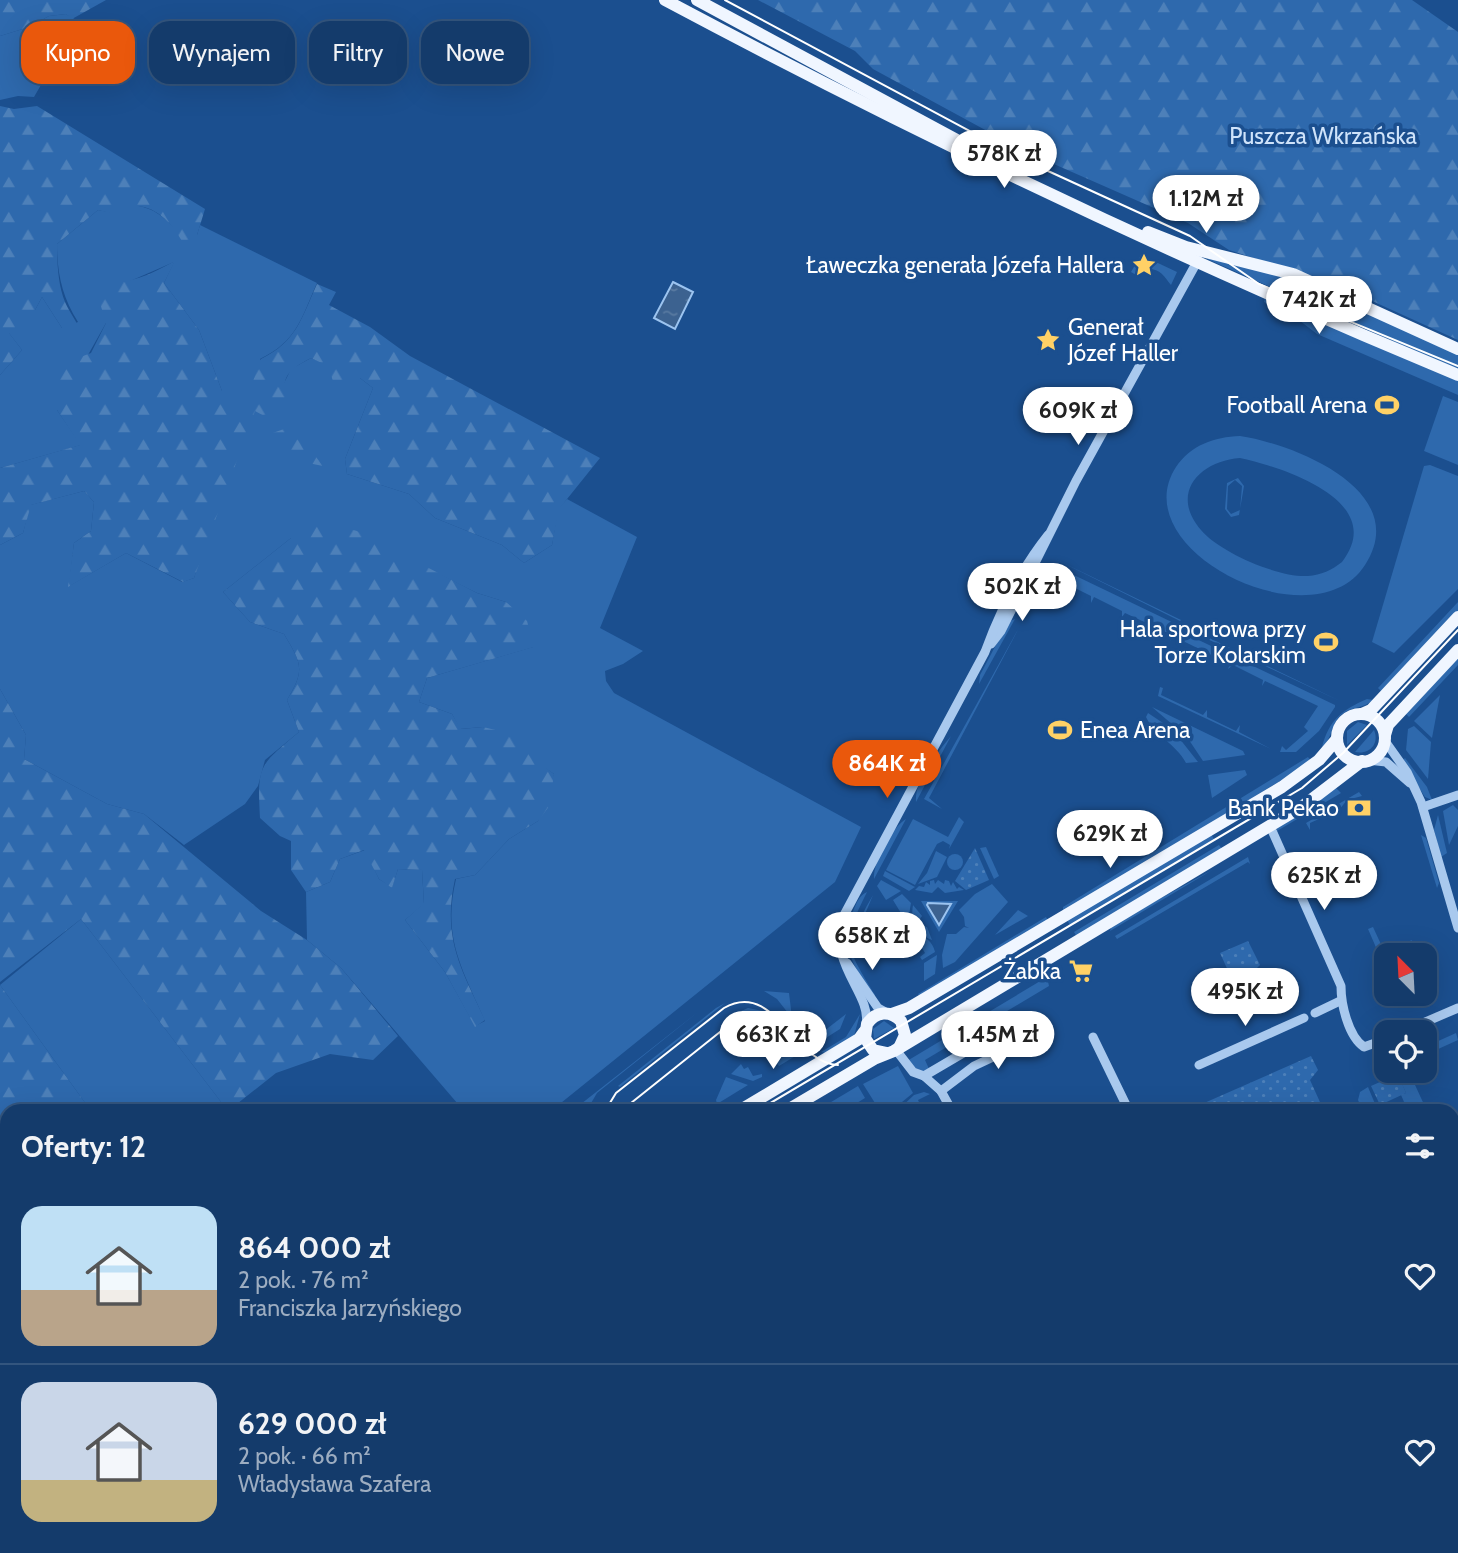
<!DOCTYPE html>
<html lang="pl">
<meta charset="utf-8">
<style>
body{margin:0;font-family:Cabin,sans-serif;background:#214673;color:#f1f3f6;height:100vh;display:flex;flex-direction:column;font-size:26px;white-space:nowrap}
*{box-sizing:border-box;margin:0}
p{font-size:23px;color:#9dadc1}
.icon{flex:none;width:38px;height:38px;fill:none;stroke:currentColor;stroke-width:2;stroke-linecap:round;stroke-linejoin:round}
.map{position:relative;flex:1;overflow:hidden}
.drawer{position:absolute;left:0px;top:1104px;width:1460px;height:450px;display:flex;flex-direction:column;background:#143b6b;border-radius:21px 21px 0 0;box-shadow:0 7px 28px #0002,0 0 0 2px #33557e}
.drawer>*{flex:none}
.hud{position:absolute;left:21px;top:21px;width:700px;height:63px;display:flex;gap:14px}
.needle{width:46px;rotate:336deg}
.fabs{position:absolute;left:1374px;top:943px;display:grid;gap:14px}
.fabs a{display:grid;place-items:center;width:63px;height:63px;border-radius:14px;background:#143b6b;box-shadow:0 7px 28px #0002,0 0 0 2px #33557e;font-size:35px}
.price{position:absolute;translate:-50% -60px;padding:0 16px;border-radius:24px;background:#fff;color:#222;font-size:23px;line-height:46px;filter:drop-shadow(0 2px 4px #0008)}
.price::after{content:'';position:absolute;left:50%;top:42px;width:21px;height:16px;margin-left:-10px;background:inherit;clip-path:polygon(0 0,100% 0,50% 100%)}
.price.current{background:#ea580c;color:#fff}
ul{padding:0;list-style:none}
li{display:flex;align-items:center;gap:21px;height:175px;padding:0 21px}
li+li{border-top:2px solid #33557e}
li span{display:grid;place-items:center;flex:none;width:196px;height:140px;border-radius:21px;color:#555}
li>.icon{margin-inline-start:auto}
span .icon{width:84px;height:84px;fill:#fffc;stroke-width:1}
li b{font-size:30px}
h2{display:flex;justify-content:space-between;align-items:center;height:84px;padding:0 21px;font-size:30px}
.chip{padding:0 24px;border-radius:21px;background:#143b6b;box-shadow:0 7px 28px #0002,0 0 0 2px #33557e;font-size:24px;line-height:63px}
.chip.current{background:#ea580c;color:#fff}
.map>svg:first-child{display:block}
.grass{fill:#2e69ad;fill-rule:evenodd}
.forest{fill:url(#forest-firs)}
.park{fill:url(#park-dots)}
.garden{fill:url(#garden-furrows)}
.water{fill:url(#water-ripples);stroke:#9cc4f0;stroke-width:2}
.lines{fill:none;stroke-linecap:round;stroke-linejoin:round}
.stream{stroke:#9cc4f0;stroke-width:2.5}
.minor{stroke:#a9c9ee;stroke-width:9}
.major{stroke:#f0f6ff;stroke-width:12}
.tram{stroke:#fff;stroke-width:2}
.labels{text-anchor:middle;stroke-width:7;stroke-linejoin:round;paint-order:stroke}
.park-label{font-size:23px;fill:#cfe3fa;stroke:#1b4f8f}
.poi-label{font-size:23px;fill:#fff;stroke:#1b4f8f;text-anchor:end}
</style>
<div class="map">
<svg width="1458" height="1553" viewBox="0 0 1458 1553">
<defs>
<pattern id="forest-firs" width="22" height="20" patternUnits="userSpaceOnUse" patternTransform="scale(1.75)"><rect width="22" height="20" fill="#2e69ad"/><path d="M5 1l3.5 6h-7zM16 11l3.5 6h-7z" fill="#4d80b9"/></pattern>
<pattern id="park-dots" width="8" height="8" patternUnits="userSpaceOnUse" patternTransform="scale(1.75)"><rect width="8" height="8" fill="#2e69ad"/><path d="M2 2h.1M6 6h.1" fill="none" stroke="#4d80b9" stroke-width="1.8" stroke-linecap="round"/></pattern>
<pattern id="garden-furrows" width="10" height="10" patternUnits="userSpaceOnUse" patternTransform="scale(1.75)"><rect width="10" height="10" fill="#2e69ad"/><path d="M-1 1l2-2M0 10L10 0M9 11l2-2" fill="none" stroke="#4d80b9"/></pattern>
<pattern id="water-ripples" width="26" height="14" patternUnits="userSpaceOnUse" patternTransform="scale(1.75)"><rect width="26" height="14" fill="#3c6290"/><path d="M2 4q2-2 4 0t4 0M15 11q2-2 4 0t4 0" fill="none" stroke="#597aa1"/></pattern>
</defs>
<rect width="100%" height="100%" fill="#1b4f8f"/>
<!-- grass -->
<g class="grass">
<polygon points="66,14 78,21 34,97 18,96 0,100 0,36 29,27 49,16"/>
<path d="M127,205C151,205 165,216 180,235H197L200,225L317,283C301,319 297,341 260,359L282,387L291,369L311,358L360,378L373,388L345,459L347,474L409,494L435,518L502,545L524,563L552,545L558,509L567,499L637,537L600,628L643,651L623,664L605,671L606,681L614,693L861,827L835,882L551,1111H531L525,1103L513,1111H464L341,968L307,940L306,892L330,882L340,859L365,850L379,879L392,887L398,869L422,870L424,904L405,920L445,972L475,1026L485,1021C462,968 442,938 456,879L475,875L509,839L538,821L554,774L483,727L460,729L452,714L419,702L427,678L533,647L506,602L477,593L396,553L291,538L223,592L250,622L284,634C301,663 306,669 287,700L299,732L265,760L258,786L245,804L184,845L144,814L107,804L24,759L26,735L0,689V545L23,533L30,505L84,491L94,502L91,531L74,543L69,586L126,553L182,582L194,578L204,546L222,391L199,330L164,283L174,262L121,285L106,323L57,410L81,445L0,468V375L22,350L8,332L35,310L42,297L62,328L78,322C62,297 57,273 57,244L98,210L114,213Z"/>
<path d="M1141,255L1177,272L1171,285C1164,276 1160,268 1146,269L1138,276L1131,272Z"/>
<polygon points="1205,258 1278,273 1458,354 1458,370"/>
<polygon points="1265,298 1458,379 1458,395 1317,334 1291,314 1264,302"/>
<polygon points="1443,396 1458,402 1458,465 1424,451"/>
<path d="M1240,436C1294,444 1413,491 1365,565C1314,645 1122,550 1176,467C1191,445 1214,437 1240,436ZM1240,458C1282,467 1389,501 1342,562C1332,570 1321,575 1308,576C1279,578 1219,552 1201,530C1169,493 1200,461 1240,458Z"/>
<polygon points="1430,465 1458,476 1458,589 1394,653 1372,642 1424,466"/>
<path d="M1238,478L1244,486L1239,515L1231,517L1225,509L1227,483ZM1235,480L1242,486L1240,510L1231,514L1227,509L1228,486Z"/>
<polygon points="1051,557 1181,620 1180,621"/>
<polygon points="1053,565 1178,625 1170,641 1170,634 1125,613 1122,617 1122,611 1094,597 1091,603 1091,596 1049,575 1043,580"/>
<polygon points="1458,602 1458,611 1382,692 1378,688"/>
<polygon points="1015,619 979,684 980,675 1008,622"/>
<polygon points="1020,626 929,798 942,809 924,799"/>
<polygon points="1189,628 1342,702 1188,630"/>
<polygon points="1186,634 1335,705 1335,707 1319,731 1296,752 1280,752 1282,746 1286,750 1308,731 1304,727 1318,706 1265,681 1262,686 1263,680 1233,665 1228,669 1230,664 1185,642 1180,646"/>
<polygon points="1458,657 1458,665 1409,717 1405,713"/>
<polygon points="1160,687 1163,688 1161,695 1203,715 1207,710 1207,717 1236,731 1240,725 1239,732 1271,749 1158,696"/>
<polygon points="1440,695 1432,738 1414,721"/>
<path d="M1367,699L1373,700C1364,709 1352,706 1342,714C1331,723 1333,738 1322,747C1329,720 1342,710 1367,699Z"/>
<polygon points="1152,707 1243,751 1245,755 1203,761 1187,737"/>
<path d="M1148,713L1172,729L1198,762L1186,763C1176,744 1155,736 1146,717Z"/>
<polygon points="1358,722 1367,725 1347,745 1347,731"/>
<polygon points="1414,726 1431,742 1428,779 1406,750 1408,729"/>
<path d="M1374,730C1380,744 1369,755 1355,752Z"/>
<path d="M951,736L916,802C914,780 938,752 951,736Z"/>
<polygon points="1308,757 1311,761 1306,765 1063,913 1063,907"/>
<polygon points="1405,758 1427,787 1432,800 1425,797 1402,761"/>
<polygon points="1245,770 1247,775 1212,798 1208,775"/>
<polygon points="1336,788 1341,793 1277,831 1277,828"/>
<polygon points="1359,792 1362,796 1347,800 1339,810 1310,823 1310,830 1306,823"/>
<polygon points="1453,805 1458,810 1458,826 1449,845 1443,811"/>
<polygon points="1438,815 1447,853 1441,857 1434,830"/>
<polygon points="959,817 964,822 949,849 950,845 943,841 937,844 915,885 886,870 913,819 948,837"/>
<path d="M906,819L874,879C872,864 893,826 906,819Z"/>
<polygon points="1211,834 1214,839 1070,925 1067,920"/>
<polygon points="1421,835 1426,838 1439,883 1437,888"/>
<polygon points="1219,845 1222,849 1077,937 1074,932"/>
<polygon points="986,847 999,876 994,879 980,848"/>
<polygon points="936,851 947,857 937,877 918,884 927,873"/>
<circle cx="955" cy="862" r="8"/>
<polygon points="1248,857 1250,864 1248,862 1117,939 1115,936"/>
<polygon points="1214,869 1110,931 1112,925"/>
<polygon points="885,871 915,887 909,891 883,876"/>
<polygon points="881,880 901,891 886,900 877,886"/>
<polygon points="934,880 935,884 938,880 944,884 945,880 949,881 951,886 953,882 957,889 959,887 964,890 945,893 938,887 932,893 915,890 919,886 924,887 926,882 930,885 930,881"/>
<polygon points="992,884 1008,902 955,962 943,968 942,955 947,934 956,934 964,927 969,928 965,926 964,917 959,910 975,894"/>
<path d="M867,892C841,944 846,946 875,995L873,996C855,967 836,943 854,909C857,902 859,896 867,892Z"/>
<path d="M902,894L911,903C903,937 931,931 935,952L922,960L920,957L925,953L893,900Z"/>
<path d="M873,895L858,931L865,952L860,956C849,933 862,915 873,895Z"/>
<path d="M921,901H958L939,932ZM928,903L951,904L939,925Z"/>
<path d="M913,905L922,916L918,922L920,926L927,927L932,940C916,934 910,922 913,905Z"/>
<polygon points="1018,910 1028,916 995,935"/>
<polygon points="1046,917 1048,921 920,997 918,994"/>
<polygon points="81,919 228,1111 91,1111 0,985"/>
<polygon points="1373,927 1385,953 1412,940 1410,945 1381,959 1368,929"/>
<polygon points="937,955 935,974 924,981 924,963"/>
<polygon points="1047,977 1049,986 925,1060 930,1071 920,1073 907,1061"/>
<polygon points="764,991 789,993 792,1018 777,999"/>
<polygon points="725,1003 620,1087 618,1086 716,1008"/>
<polygon points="748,1008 763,1011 770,1017 751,1014 728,1017"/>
<polygon points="698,1012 597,1093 587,1110 572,1111"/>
<polygon points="846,1014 840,1029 818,1043 815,1038"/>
<polygon points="860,1014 854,1036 826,1053 821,1052 846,1037"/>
<polygon points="755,1020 758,1025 767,1026 745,1038 739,1031"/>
<polygon points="884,1021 894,1028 874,1039 873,1029"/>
<polygon points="1456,1033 1458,1040 1425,1055 1425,1047"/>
<polygon points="781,1040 789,1044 797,1055 779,1066 763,1047"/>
<polygon points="741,1064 744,1069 748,1067 753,1076 762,1074 762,1077 753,1081 731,1074"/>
<polygon points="898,1066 913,1093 891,1111 880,1111 863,1084"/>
<polygon points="1401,1071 1415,1071 1410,1074 1427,1111 1408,1111 1401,1095 1406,1093 1397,1073"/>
<polygon points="726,1077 748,1085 717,1104 716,1100"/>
<polygon points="858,1086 865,1098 844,1111 816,1111"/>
<polygon points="1368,1087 1378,1111 1363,1111 1358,1100 1360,1092"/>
<polygon points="924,1092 930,1094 918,1100 923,1111 897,1111 914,1095"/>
<polygon points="1458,1202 1458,1246 1453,1233 1452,1203"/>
<polygon points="1017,1547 1048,1547 1052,1553 1020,1553"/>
</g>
<!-- forest -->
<g class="forest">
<polygon points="0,0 106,0 72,19 66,14 49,16 29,27 0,36"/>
<polygon points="758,0 1412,0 1458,32 1458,340 1337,285 1229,250 1188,223 1022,150 873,69 855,51"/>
<path d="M0,106L14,109L37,106L205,209L197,235L185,247C171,218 144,193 114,214L98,210L57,244C57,262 58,285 65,302C70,314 78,321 80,334L62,328L42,297L35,310L36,324L9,333L22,350L0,375Z"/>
<path d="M175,261L164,283L199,330L222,391L254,410L250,389L261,359C297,341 301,319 317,284L336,292L329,305L370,327L410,356L600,458L559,509L552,545L524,563L502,545L435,518L409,494L347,474L345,459L373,388L360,378L334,384L328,366L311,358C286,371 280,378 287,407L268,418L255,411L194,578L183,582L126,553L68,587L74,543L91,531L94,502L84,491L31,505L23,533L0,545V468L80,445L57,410V366L91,353L106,323L94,283C127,285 146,277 175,261Z"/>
<polygon points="284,429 310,449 323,466 303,462 267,435"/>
<path d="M324,522L357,531L477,593L506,602L527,621L534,647L427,678L419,702L452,714L461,729L483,727L520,736L530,756L554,774L550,805L538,821L509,839L475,875L455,879C442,938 461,969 485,1020L475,1027L445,972L405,920L424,903L422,870L398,869L392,888L379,879L364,850L340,859L330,882L306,892L291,870V841L280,836L260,818C257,764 259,766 299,732L287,700C306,669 301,663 284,634L250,622L223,592L291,538Z"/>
<polygon points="0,689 26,735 24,759 107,804 144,814 261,911 307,940 341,968 398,1036 373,1060 330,1054 276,1073 228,1111 81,919 0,982"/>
<polygon points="0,985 91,1111 7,1111 7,1493 0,1501"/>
<polygon points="306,1547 460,1547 452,1553 310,1553"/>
</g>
<!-- park -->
<g class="park">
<polygon points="975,848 989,880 966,890 955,881"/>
<polygon points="1248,941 1260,965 1240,985 1234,973 1230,975 1220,953"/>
<polygon points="1311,1056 1318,1070 1310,1080 1324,1111 1186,1111"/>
<polygon points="1398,1074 1406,1093 1380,1105 1371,1086"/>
<polygon points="460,1547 556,1547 552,1553 452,1553"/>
</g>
<!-- garden -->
<polygon class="garden" points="7,1493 7,1547 295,1549 286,1553 0,1553 0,1501"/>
<!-- water -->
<g class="water">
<polygon points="673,282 693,292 675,329 654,318"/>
<polygon points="928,903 951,904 939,925 927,905"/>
</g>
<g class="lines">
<!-- stream -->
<g class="stream">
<polyline points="0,1344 7,1358"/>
<polyline points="104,1547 107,1553"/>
</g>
<!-- minor -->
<g class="minor">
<polyline points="991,644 1001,631 1076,481 1198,260"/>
<polyline points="1385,741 1407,772 1421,802 1458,928"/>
<polyline points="1368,760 1386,762 1410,783"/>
<polyline points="1423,807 1458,795"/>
<path d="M1270,826L1341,986C1341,1004 1348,1036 1364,1047L1386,1039"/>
<polyline points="847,963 878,1008 887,1013"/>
<polyline points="1315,1013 1340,1001"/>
<path d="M866,1024C872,994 827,964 843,917L985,652C1000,611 1021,569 1048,535"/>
<polyline points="1402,1032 1458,1008"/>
<polyline points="1093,1037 1129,1111"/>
<polyline points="896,1050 913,1072 924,1076 987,1039"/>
<polyline points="1199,1065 1304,1018"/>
<polyline points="924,1076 941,1091 952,1111"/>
<polyline points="941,1091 974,1066 1042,1034"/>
<polyline points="1452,1193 1458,1191"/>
<polyline points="1452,1447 1458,1443"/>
<polyline points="610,1547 611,1553"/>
<polyline points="1060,1547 1063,1553"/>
<polyline points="565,1553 572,1547"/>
<polyline points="579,1553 590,1547"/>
<polyline points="1305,1553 1313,1547"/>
</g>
<!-- major -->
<g class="major">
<path d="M665,0C924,138 1188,263 1458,375"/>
<polyline points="697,0 968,146"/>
<polyline points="1148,232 1186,247 1293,274 1458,349"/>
<polyline points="1362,714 1371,710 1458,617"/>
<circle cx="1361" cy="738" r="24"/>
<polyline points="1385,735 1388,725 1458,650"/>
<polyline points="892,1014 909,1008 1282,787 1319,760 1337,739"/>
<path d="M887,1053L873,1050L865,1038L867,1024C876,1011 890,1010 901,1021L905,1035L899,1048"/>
<polyline points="739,1111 859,1039 864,1032"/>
<polyline points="786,1111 874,1059 894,1051 1303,806 1362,761"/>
<polyline points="706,1547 708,1553"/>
<polyline points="736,1547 739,1553"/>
</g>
<!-- tram -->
<g class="tram">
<polyline points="725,0 1024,160 1190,236 1259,284 1458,366"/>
<path d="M605,1111L616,1093L724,1008C775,979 794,1064 838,1065"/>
<polyline points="621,1111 735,1020 750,1016 769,1019"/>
<polyline points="757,1111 1302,788 1343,753 1458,630"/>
<polyline points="723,1547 726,1553"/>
</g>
</g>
<!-- icons -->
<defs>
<g id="sight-bare" transform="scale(1.89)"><path d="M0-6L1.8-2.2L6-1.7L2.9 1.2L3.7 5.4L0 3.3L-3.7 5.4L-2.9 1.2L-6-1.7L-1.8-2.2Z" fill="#ffd166" stroke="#1b4f8f" stroke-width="2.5" paint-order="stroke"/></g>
<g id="stadium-bare" transform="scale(1.89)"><path d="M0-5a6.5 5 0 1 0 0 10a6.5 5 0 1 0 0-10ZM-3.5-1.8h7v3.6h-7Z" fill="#ffd166" stroke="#1b4f8f" stroke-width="2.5" paint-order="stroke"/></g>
<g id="bank-bare" transform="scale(1.89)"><path d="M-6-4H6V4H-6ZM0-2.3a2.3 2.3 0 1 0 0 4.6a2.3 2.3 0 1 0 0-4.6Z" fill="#ffd166" stroke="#1b4f8f" stroke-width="2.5" paint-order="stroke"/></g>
<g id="supermarket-bare" transform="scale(1.89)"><path d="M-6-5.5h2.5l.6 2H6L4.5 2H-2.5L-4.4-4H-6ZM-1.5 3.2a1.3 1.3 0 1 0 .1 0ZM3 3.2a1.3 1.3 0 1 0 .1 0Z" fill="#ffd166" stroke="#1b4f8f" stroke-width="2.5" paint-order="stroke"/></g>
</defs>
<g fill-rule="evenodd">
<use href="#sight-bare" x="1144" y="265"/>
<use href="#sight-bare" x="1048" y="340"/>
<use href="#stadium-bare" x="1387" y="405"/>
<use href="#stadium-bare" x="1326" y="642"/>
<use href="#stadium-bare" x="1060" y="730"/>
<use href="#bank-bare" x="1359" y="808"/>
<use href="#supermarket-bare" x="1081" y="971"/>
</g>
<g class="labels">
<!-- park labels -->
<g class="park-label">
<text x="1323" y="144">Puszcza Wkrzańska</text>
</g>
<!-- poi labels -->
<g class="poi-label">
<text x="1124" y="273">Ławeczka generała Józefa Hallera</text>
<text x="1068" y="335" text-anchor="start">Generał<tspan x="1068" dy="26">Józef Haller</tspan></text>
<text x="1367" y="413">Football Arena</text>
<text x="1306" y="637">Hala sportowa przy<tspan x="1306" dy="26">Torze Kolarskim</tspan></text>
<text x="1080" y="738" text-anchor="start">Enea Arena</text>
<text x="1339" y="816">Bank Pekao</text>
<text x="1061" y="979">Żabka</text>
</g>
</g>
</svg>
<div class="fabs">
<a><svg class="needle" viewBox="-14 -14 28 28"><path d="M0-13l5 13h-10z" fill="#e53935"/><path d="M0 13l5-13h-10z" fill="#9dadc1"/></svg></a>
<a><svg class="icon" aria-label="locate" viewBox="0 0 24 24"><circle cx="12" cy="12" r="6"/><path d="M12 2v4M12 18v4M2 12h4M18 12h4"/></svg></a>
</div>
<b class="price" style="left:1004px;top:190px">578K zł</b>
<b class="price" style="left:1206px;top:235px">1.12M zł</b>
<b class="price" style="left:1319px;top:336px">742K zł</b>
<b class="price" style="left:1078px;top:447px">609K zł</b>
<b class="price" style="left:1022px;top:623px">502K zł</b>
<b class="price current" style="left:887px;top:800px">864K zł</b>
<b class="price" style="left:1110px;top:870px">629K zł</b>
<b class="price" style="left:1324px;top:912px">625K zł</b>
<b class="price" style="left:872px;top:972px">658K zł</b>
<b class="price" style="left:1245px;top:1028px">495K zł</b>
<b class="price" style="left:773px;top:1071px">663K zł</b>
<b class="price" style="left:998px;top:1071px">1.45M zł</b>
<div class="hud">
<a class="chip current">Kupno</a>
<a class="chip">Wynajem</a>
<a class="chip">Filtry</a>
<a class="chip">Nowe</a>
</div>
<section class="drawer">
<h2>Oferty: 12<svg class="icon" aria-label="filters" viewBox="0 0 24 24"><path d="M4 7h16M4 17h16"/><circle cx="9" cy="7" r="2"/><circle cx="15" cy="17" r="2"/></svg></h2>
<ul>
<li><span style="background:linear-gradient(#bfe0f5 60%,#b9a48a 0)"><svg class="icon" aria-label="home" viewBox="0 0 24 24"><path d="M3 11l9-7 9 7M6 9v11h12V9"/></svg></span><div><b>864 000 zł</b><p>2 pok. · 76 m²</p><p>Franciszka Jarzyńskiego</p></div><svg class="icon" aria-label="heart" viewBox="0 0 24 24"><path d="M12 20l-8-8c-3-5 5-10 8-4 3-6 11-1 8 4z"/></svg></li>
<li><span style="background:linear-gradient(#c9d6e8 70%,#c2b280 0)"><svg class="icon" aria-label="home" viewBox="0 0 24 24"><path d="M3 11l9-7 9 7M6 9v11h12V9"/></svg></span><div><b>629 000 zł</b><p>2 pok. · 66 m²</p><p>Władysława Szafera</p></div><svg class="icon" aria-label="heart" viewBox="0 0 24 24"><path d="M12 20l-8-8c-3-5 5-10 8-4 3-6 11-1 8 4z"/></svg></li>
</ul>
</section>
</div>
